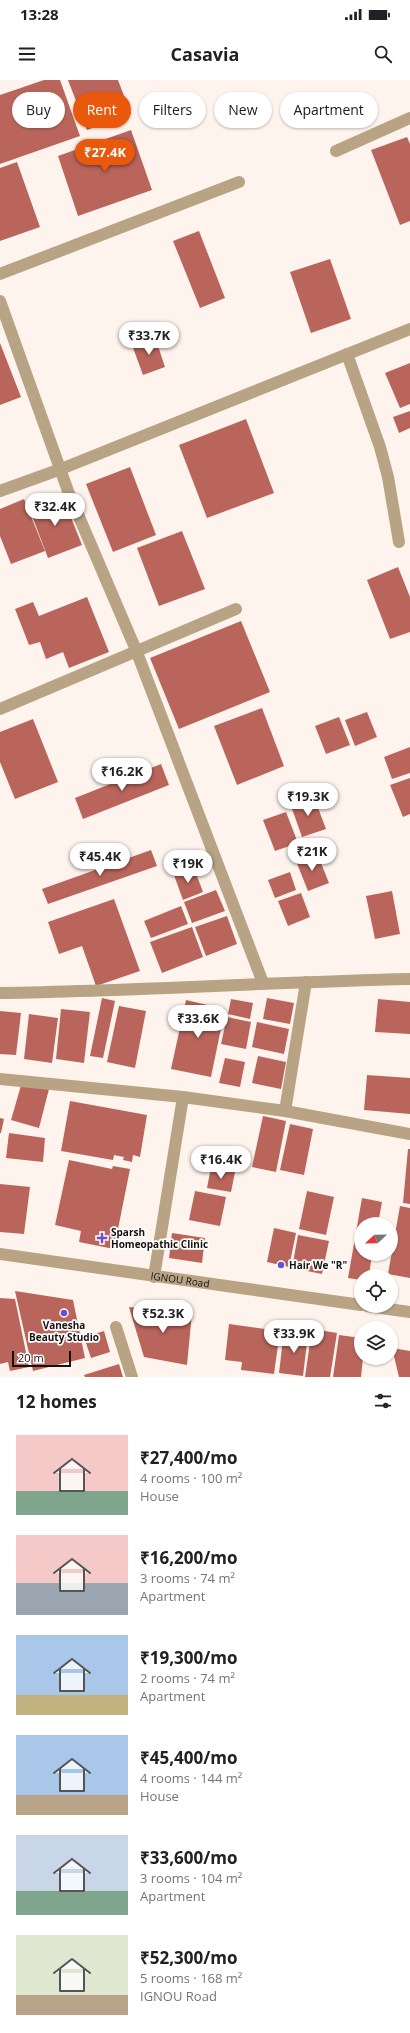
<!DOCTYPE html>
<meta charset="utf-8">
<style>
body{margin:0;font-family:"Open Sans",sans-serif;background:#f6f6f6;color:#202124;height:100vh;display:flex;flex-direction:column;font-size:15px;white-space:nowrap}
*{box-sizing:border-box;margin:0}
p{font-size:13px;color:#757577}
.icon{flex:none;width:22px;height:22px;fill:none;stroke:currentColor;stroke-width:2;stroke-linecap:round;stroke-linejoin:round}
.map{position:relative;height:1297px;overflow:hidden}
.side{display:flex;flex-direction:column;background:#fff;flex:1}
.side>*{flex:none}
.banner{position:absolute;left:12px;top:12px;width:386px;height:36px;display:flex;gap:8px}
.needle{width:26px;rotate:248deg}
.controls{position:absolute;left:354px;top:1137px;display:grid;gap:8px}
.controls a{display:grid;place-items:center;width:44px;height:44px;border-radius:50%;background:#fff;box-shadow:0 1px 3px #0004;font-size:20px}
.scale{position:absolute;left:12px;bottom:10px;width:59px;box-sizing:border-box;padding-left:4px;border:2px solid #17110e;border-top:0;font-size:11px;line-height:14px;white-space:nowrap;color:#17110e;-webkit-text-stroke:3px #fff;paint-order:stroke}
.price{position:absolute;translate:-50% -34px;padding:0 9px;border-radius:14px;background:#fff;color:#222;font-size:13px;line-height:26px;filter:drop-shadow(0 1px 2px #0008)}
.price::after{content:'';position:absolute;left:50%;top:24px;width:12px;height:9px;margin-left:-6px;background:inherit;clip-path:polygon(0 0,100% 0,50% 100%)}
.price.current{background:#ea580c;color:#fff}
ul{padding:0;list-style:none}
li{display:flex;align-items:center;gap:12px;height:100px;padding:0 16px}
li span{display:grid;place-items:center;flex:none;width:112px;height:80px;border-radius:0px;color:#555}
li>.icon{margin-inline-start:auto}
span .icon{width:48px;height:48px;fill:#fffc;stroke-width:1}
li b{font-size:17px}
h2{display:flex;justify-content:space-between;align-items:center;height:48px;padding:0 16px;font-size:17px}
.pill{padding:0 14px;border-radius:18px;background:#fff;box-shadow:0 1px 3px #0004;font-size:14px;line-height:36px}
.pill.current{background:#ea580c;color:#fff}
.status{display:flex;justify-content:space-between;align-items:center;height:28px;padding:0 20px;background:#fff;direction:ltr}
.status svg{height:11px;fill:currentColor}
header{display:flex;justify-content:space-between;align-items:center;height:52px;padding:0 16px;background:#fff;font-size:18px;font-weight:700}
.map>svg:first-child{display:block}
.building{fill:#ba655c}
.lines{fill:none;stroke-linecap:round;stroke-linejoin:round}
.minor{stroke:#b8a384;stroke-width:12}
.tertiary{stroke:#b8a384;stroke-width:12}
.poi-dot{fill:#6851cb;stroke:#fff;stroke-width:1.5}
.labels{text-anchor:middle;stroke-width:3.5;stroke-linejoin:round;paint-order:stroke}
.poi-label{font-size:10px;font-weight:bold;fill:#17110e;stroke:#fff;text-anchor:start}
.street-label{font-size:10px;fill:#17110e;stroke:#fff}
</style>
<div class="status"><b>13:28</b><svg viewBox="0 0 49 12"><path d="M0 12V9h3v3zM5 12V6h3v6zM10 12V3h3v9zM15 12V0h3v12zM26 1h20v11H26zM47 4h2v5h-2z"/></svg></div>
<header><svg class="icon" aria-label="menu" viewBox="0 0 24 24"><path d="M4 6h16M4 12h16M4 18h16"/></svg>Casavia<svg class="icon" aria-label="search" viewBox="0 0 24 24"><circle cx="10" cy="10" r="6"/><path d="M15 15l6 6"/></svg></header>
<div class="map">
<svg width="410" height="1297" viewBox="0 0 410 1297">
<rect width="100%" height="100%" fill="#fef3ed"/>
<!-- building -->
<g class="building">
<polygon points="44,0 60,0 80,56 0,84 0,15"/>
<polygon points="68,0 118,0 131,34 87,50"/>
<polygon points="131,50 152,110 78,136 58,76"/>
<polygon points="407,57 410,64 410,141 400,145 371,70"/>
<polygon points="17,82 40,147 0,161 0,88"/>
<polygon points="199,151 225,218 200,228 173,161"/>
<polygon points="330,179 351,239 311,253 290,192"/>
<polygon points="155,257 165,287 143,295 132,265"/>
<polygon points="0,263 21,317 0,325"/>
<polygon points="410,283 410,324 400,328 385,293"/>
<polygon points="410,331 410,348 399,353 393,337"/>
<polygon points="246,339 274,413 207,438 179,365"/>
<polygon points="130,387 156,455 113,472 86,404"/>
<polygon points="62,415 82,465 48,478 29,428"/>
<polygon points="24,419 45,471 11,484 0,456 0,429"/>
<polygon points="182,451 205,509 159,526 137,468"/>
<polygon points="398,487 410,517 410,552 390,559 367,500"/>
<polygon points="87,517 109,572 69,588 63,572 46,579 40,562 29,565 15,529 33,522 39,536"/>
<polygon points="241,541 270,612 179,649 150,578"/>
<polygon points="262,628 284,686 237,705 214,646"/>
<polygon points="367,632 377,657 355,666 345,640"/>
<polygon points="339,637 350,665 326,674 315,646"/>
<polygon points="33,639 58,702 15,719 0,682 0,652"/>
<polygon points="410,667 410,693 392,699 384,677"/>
<polygon points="161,684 169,705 83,739 75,718"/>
<polygon points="410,698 410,734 403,737 390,705"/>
<polygon points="314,717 326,749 302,757 291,726"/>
<polygon points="286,732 298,763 275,771 263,740"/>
<polygon points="151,770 157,786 48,824 42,809"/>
<polygon points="317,773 329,803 308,811 296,781"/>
<polygon points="194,788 203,812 183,820 174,795"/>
<polygon points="290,792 296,810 275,818 268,800"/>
<polygon points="216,810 225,831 192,843 184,822"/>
<polygon points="392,811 400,854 375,859 366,816"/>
<polygon points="301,813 310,837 288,846 278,821"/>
<polygon points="114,819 140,891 96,906 82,866 59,874 48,842"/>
<polygon points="181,826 188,844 151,858 144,841"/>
<polygon points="227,836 237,864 206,876 195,847"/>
<polygon points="192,847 203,877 162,893 150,862"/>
<polygon points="102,918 115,921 103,978 90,976"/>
<polygon points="267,918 294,923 290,944 263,939"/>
<polygon points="231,919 253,923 250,939 228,934"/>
<polygon points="378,919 410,922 410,954 375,952"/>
<polygon points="186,920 225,929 211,997 171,989"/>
<polygon points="119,926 146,931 135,988 107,982"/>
<polygon points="61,929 90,932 84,983 56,979"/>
<polygon points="0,931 21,933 16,975 0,974"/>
<polygon points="29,934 58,938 52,983 24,979"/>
<polygon points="227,937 251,942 246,969 221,964"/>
<polygon points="257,942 289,949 284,974 252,967"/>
<polygon points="258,976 286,982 281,1009 252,1003"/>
<polygon points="225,978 245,982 240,1007 219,1003"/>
<polygon points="367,995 410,998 410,1034 364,1030"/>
<polygon points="22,1002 49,1009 39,1048 11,1040"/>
<polygon points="70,1021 147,1035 140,1077 133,1075 132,1082 123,1080 124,1077 114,1075 113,1080 61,1071"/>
<polygon points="263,1036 286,1041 276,1092 252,1087"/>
<polygon points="0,1038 4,1039 1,1053 0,1053"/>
<polygon points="290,1044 313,1049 304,1095 280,1090"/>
<polygon points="9,1053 45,1058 43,1082 6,1078"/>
<polygon points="408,1069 410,1069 410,1124 403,1123"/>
<polygon points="69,1080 112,1089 113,1086 130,1089 114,1169 79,1162 81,1151 55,1145"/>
<polygon points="211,1087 235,1092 231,1112 207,1108"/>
<polygon points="0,1104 30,1107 24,1154 0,1152"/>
<polygon points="195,1111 226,1117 220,1146 189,1140"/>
<polygon points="307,1111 334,1117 326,1155 299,1149"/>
<polygon points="362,1118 382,1122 378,1144 361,1144 361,1174 372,1174 369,1196 361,1196 361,1200 348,1198"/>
<polygon points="400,1126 410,1128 410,1198 388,1194"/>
<polygon points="274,1148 296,1153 289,1187 267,1182"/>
<polygon points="172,1153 205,1158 202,1183 169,1178"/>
<polygon points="298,1155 329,1161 322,1194 292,1188"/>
<polygon points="15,1211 73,1220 85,1278 33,1291"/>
<polygon points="0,1218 15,1219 29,1287 10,1291 8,1282 0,1284"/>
<polygon points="129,1227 192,1233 187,1285 144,1277"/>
<polygon points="229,1244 280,1251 274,1294 241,1290 242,1282 225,1280"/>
<polygon points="312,1249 337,1253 330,1297 305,1297"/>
<polygon points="104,1251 110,1272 91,1278 84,1257"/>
<polygon points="284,1251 308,1254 303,1296 279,1293"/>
<polygon points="339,1255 361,1258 361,1278 363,1278 361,1297 333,1297"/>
<polygon points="392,1268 410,1271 410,1297 399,1297"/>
<polygon points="119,1284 123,1297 85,1297 84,1295"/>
</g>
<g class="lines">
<!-- minor -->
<g class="minor">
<polyline points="336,71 410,38"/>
<polyline points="0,194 239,102"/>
<polyline points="0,221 68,411 136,570 263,903"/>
<polyline points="347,274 380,367 388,397 399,462"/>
<polyline points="0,411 61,389 410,249"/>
<polyline points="0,629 236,529"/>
<path d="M0,913C137,911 273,902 410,899"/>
<polyline points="0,999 183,1017 285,1031 410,1054"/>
<polyline points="285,1031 306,902"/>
<polyline points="154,1197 183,1017"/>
<polyline points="116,1247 132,1297"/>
</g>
<!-- tertiary -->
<g class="tertiary">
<path id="s1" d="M0,1174L361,1225"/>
<polyline points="367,1226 410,1232"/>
</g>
</g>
<!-- markers -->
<g class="poi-dot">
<path d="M100 1152h4v4h4v4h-4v4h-4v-4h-4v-4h4z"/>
<circle cx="281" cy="1185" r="4"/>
<circle cx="64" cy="1233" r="4"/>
</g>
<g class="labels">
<!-- poi labels -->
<g class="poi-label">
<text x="111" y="1156">Sparsh<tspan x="111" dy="12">Homeopathic Clinic</tspan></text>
<text x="289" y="1189">Hair We "R"</text>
<text x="64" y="1249" text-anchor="middle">Vanesha<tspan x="64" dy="12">Beauty Studio</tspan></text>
</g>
<!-- street labels -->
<g class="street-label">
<text dy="4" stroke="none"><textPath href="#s1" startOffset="182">IGNOU Road</textPath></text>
</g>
</g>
</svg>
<div class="controls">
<a><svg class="needle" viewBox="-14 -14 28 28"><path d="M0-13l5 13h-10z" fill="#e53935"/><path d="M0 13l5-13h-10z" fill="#757577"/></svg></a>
<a><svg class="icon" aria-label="locate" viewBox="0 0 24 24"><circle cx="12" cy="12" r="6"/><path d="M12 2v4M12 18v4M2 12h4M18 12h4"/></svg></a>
<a><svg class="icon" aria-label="layers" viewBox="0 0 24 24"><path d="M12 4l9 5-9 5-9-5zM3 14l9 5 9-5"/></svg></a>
</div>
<div class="scale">20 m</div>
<b class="price current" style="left:105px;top:93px">₹27.4K</b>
<b class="price" style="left:149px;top:276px">₹33.7K</b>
<b class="price" style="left:55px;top:447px">₹32.4K</b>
<b class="price" style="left:122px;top:712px">₹16.2K</b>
<b class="price" style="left:308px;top:737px">₹19.3K</b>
<b class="price" style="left:312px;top:792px">₹21K</b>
<b class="price" style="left:100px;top:797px">₹45.4K</b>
<b class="price" style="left:188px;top:804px">₹19K</b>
<b class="price" style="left:198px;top:959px">₹33.6K</b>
<b class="price" style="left:221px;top:1100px">₹16.4K</b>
<b class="price" style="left:163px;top:1254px">₹52.3K</b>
<b class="price" style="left:294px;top:1274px">₹33.9K</b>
<div class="banner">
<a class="pill">Buy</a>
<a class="pill current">Rent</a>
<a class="pill">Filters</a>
<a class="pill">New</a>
<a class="pill">Apartment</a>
</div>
</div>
<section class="side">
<h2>12 homes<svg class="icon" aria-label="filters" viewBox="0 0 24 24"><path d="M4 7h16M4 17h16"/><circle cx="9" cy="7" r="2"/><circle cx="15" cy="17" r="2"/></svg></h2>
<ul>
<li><span style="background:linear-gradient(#f6c9c9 70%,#7fa58c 0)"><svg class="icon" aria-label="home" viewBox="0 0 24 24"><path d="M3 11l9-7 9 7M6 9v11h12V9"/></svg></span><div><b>₹27,400/mo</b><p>4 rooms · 100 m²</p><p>House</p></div></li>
<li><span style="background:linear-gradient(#f6c9c9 60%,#9aa5b1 0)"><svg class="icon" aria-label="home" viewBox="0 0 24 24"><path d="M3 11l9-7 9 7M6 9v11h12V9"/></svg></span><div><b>₹16,200/mo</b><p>3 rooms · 74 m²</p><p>Apartment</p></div></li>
<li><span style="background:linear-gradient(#a9c7e8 75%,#c2b280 0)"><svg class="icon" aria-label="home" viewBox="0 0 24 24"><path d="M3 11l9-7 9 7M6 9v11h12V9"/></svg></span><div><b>₹19,300/mo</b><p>2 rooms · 74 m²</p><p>Apartment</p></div></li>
<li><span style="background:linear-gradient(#a9c7e8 75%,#b9a48a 0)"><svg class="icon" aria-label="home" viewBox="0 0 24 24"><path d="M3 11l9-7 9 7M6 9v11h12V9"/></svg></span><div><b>₹45,400/mo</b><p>4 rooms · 144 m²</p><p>House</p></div></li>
<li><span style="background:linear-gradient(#c9d6e8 70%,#7fa58c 0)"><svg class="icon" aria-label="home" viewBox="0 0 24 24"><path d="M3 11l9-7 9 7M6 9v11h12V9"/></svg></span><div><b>₹33,600/mo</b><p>3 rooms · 104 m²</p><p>Apartment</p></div></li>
<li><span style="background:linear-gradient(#dfe7d0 75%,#b9a48a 0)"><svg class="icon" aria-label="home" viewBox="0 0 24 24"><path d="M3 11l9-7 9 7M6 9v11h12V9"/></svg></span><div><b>₹52,300/mo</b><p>5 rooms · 168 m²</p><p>IGNOU Road</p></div></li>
</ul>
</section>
